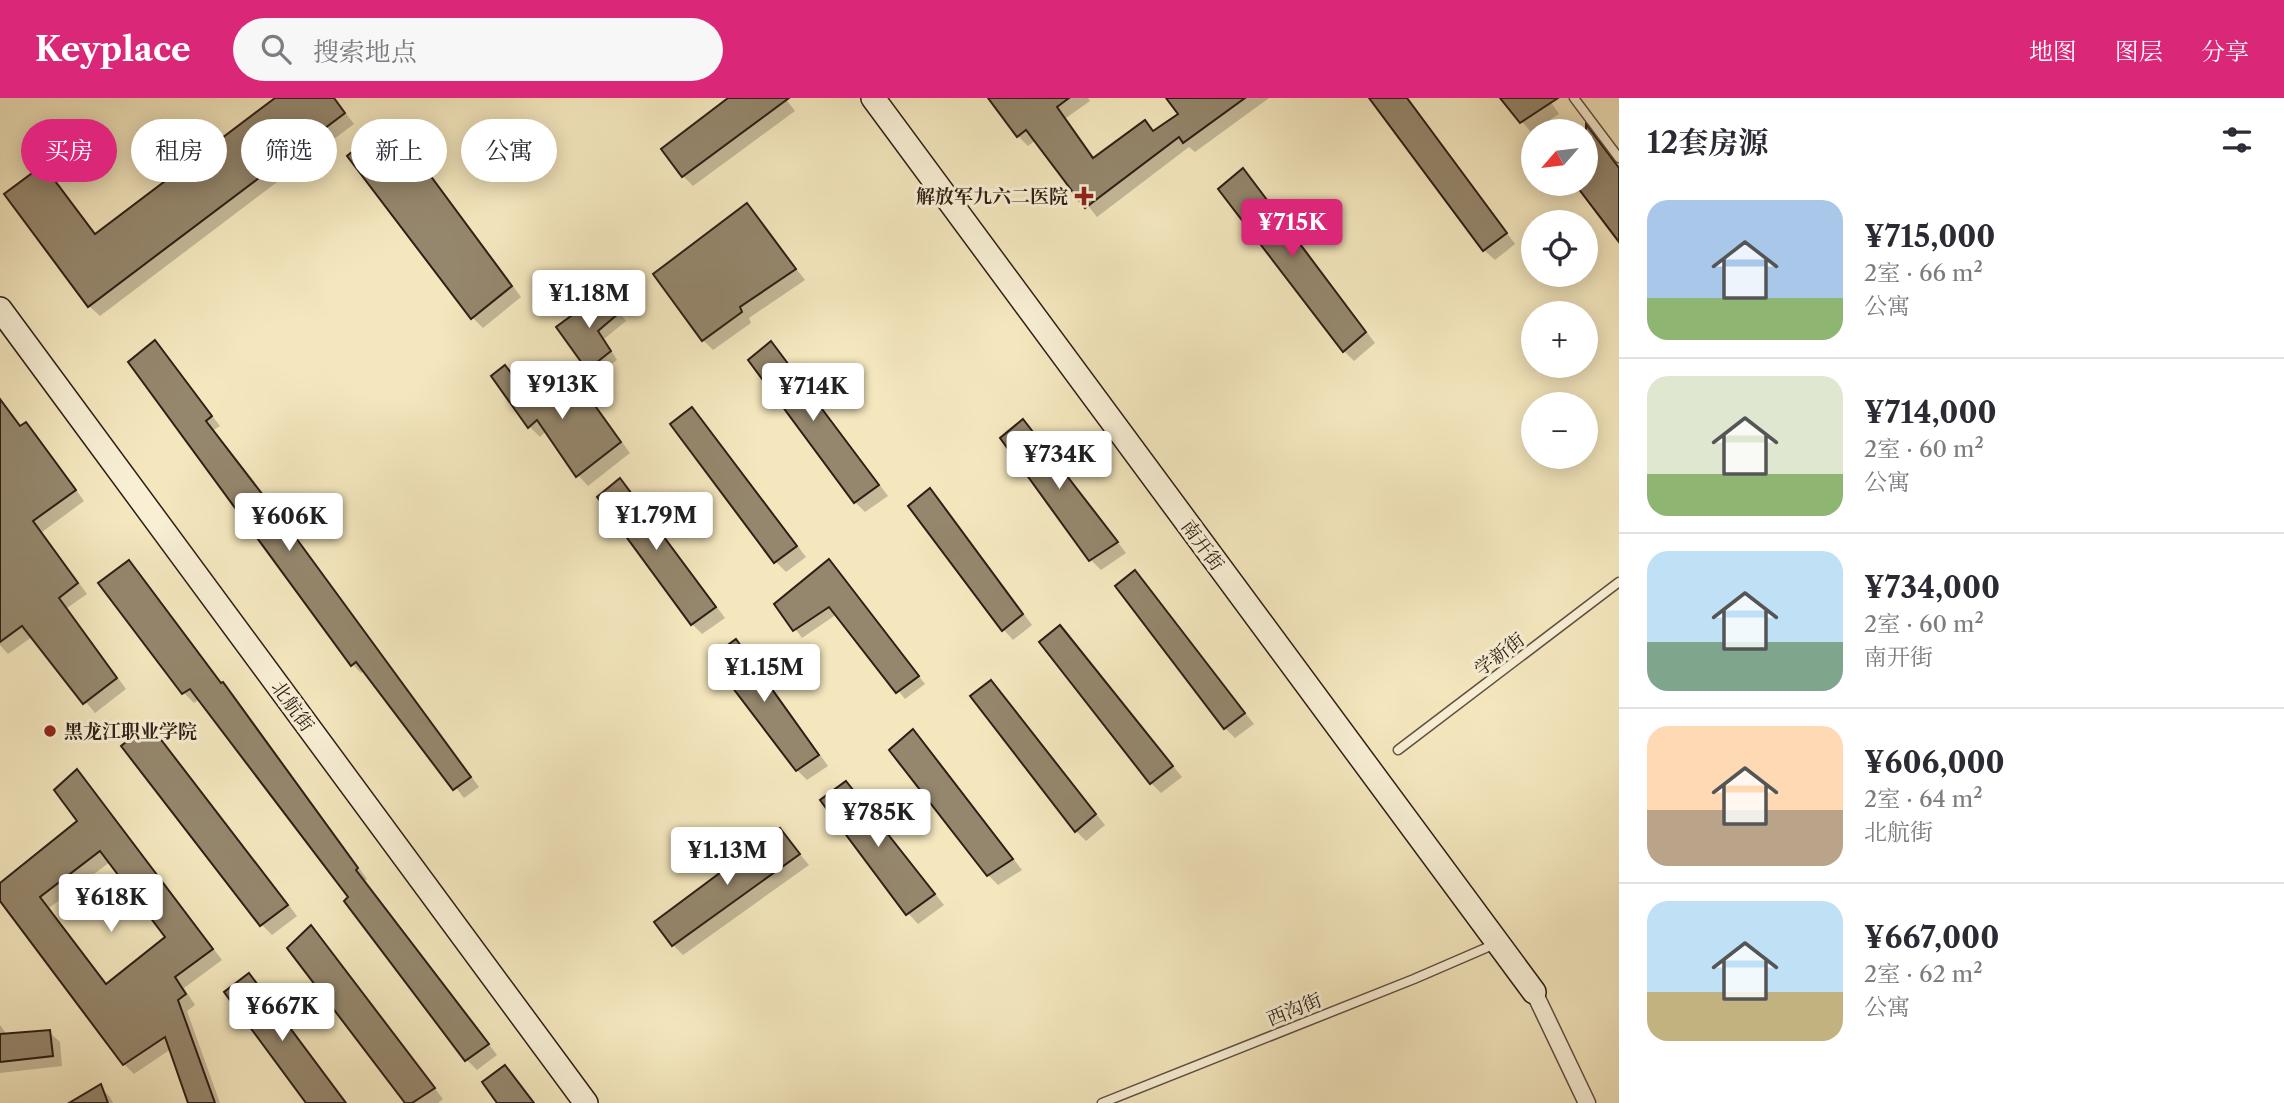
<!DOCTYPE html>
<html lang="zh">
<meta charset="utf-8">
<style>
body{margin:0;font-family:"Libre Caslon Text","Noto Serif SC",serif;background:#f7f7f7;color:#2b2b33;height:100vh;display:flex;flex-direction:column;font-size:26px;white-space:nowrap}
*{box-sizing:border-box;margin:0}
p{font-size:23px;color:#7c7c81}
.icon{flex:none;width:38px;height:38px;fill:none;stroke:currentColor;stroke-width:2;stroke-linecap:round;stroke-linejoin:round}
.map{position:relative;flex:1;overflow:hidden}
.drawer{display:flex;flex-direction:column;background:#fff;width:665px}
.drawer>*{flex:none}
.hud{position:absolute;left:21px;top:21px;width:665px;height:63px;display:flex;gap:14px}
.needle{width:46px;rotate:242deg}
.tools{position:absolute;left:1521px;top:21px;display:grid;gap:14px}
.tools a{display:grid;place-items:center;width:77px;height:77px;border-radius:50%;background:#fff;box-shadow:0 4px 18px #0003;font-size:35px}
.price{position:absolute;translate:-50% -60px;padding:0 16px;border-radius:7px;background:#fff;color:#222;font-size:23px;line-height:46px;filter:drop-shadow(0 2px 4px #0008)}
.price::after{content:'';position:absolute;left:50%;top:42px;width:21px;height:16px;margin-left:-10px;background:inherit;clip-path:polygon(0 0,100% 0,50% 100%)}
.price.current{background:#db2777;color:#fff}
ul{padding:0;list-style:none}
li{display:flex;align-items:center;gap:21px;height:175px;padding:0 28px}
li+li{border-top:2px solid #e1e1e2}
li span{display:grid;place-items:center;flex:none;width:196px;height:140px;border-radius:21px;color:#555}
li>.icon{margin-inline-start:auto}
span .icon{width:84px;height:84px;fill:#fffc;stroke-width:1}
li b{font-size:30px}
h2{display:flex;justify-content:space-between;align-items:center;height:84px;padding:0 28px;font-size:30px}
.pill{padding:0 24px;border-radius:32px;background:#fff;box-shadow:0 4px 18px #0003;font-size:24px;line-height:63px}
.pill.current{background:#db2777;color:#fff}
header{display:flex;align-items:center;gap:42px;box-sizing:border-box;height:98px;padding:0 35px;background:#db2777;color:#fff}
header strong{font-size:33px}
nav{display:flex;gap:38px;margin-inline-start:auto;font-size:24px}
.search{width:490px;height:63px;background:#f7f7f7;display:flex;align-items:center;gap:18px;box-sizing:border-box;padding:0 24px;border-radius:38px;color:#7c7c81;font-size:26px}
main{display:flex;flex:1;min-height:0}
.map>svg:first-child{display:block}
.shadow{fill:#0003;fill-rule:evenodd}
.building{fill:#95876d;stroke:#2e1e15;stroke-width:2;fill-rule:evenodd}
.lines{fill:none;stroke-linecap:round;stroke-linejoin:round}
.lane-casing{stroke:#60503f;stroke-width:11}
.street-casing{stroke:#60503f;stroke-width:19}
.secondary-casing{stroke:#2e1e15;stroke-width:26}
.lane{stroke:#f8efd5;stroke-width:8}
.street{stroke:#f8efd5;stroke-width:16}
.secondary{stroke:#f8efd5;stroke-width:23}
.poi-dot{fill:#8f2418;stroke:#f8efd5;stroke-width:2.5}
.labels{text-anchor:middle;stroke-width:6;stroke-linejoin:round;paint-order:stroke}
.poi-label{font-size:19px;font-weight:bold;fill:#2e1e15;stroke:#f8efd5;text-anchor:end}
.street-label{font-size:19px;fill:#2e1e15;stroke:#f8efd5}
</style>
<header>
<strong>Keyplace</strong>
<div class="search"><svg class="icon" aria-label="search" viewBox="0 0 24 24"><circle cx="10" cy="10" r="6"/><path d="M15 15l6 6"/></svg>搜索地点</div>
<nav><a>地图</a><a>图层</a><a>分享</a></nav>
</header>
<main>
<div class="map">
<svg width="1619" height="1005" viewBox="0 0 1619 1005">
<rect width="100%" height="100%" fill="#f4e7be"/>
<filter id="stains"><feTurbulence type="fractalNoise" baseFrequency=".00286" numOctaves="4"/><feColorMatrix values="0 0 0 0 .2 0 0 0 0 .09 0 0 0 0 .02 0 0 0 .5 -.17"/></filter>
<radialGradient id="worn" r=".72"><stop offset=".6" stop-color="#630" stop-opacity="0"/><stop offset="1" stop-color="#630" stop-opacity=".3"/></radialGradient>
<!-- shadow -->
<g class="shadow">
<polygon points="278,0 334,0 354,26 100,218 89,208 6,96 43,69 96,137"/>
<polygon points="731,0 785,0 795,13 693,88 683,78"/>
<polygon points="998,0 1088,0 1090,3 1066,20 1095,61 1145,24 1155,34 1181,17 1168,0 1269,0 1195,54 1189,49 1097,119 1036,42 1028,48 1018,38"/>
<polygon points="1371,0 1407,0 1515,146 1495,162 1484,152"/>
<polygon points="1502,0 1548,0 1559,16 1531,34"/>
<polygon points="390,25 400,35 521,199 483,230 473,220 350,59"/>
<polygon points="1242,72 1253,82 1375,245 1354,263 1344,253"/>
<polygon points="747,107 805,182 749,220 751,225 713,252 703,242"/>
<polygon points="605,196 626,223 604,241 617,262 596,278 589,270"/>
<polygon points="771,246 781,256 888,398 865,414 855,404"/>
<polygon points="163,253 220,328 214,332 479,689 464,700 365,572 361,575 352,566"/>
<polygon points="505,269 531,301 553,285 569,304 582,294 593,304 630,355 588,388 578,377 547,332 540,339 530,329 494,279"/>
<polygon points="0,300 22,329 26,326 36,336 84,403 42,434 87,496 67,510 126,591 95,615 32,539 8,556 0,547"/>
<polygon points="692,312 702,322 806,459 786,474 776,464 672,327"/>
<polygon points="1033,334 1126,455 1101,472 1091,462"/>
<polygon points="619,382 630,392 725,520 702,536 692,526"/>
<polygon points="930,393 940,403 1032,527 1013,542 1003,531"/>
<polygon points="129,464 139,474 222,585 233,596 367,781 365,783 497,957 477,972 466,961 351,800 200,601 194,605 184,595"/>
<polygon points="836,471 925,586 905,601 837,516 802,540 777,506"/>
<polygon points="1135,475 1254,626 1235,640 1225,630 1117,488"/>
<polygon points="1060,529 1182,679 1161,695 1151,685"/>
<polygon points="735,543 746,553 828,668 807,682 797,672"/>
<polygon points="991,584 1105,727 1086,743 1076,733"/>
<polygon points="149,628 159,639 297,818 272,837 262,827 124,648"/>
<polygon points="913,633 923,643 1022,772 998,787 988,777"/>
<path d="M77,673L87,684L222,862L184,890L195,907L187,913L220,1005H189L171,951L134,976L124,966L0,800V787L80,724ZM110,764L168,839L107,887L49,810Z"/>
<polygon points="856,696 944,807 918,826 908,815"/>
<polygon points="780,732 809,767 683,857 673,847"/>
<polygon points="311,830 321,840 443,1001 438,1005 407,1005"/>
<polygon points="249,877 259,887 346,1005 309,1005"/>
<polygon points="0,927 7,937 49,934 60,944 62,968 0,975"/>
<polygon points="100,989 110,999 113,1005 85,1005"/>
</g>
<!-- building -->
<g class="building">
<polygon points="275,0 334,0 345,15 88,209 4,96 43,67 95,136"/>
<polygon points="728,0 789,0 682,79 661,51"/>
<polygon points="988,0 1069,0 1057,9 1093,60 1145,22 1153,33 1178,16 1166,0 1245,0 1183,45 1179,39 1085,110 1026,32 1017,39"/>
<polygon points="1369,0 1407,0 1507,135 1483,153"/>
<polygon points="1500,0 1558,0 1520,25"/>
<polygon points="390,23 512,188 471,221 347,58"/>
<polygon points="1586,26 1619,70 1619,144 1575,86 1586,86"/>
<polygon points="1243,70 1366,234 1343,254 1218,91"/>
<polygon points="747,105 796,171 740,209 742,214 702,243 653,176"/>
<polygon points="605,193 619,215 598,233 611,253 587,272 556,229"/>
<polygon points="155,242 212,318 206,323 296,440 471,679 453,692 356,564 351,568 128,264"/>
<polygon points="771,243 879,387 854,405 748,262"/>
<polygon points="505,267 530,300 553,282 566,304 583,291 621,344 576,379 537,322 528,330 491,278"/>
<polygon points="0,301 20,328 26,324 76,392 33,423 78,485 59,500 117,580 83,606 22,528 0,544"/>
<polygon points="692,309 797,448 774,465 670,326"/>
<polygon points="1023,321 1118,444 1089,463 1000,340"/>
<polygon points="620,380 716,509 691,527 597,399"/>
<polygon points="930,390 1023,516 1002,533 908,408"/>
<polygon points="829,461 919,578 896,595 829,509 793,533 774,506"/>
<polygon points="129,462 221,585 223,584 358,770 356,772 489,946 465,963 344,803 348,799 190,591 182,596 98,485"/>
<polygon points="1135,472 1245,615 1224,631 1115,488"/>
<polygon points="1060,527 1173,668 1150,686 1039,544"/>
<polygon points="736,541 819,657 796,673 710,560"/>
<polygon points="991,582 1096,716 1075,734 970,598"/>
<polygon points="149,626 288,807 260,828 121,648"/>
<polygon points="913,631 1013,761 987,778 889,652"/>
<path d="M77,671L213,851L175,879L186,896L178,902L215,1005H188L165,939L123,967L0,803V785L77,723L54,692ZM100,753L165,839L106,886L40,799Z"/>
<polygon points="846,683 935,796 906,817 820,702"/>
<polygon points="780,730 800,756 672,848 654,824"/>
<polygon points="311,827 435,990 412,1005 405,1005 287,850"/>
<polygon points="249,875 346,1005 306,1005 224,894"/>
<polygon points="50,932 53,958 0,964 0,936"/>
<polygon points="505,967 534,1005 497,1005 482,984"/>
<polygon points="101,986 108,1005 69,1005"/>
</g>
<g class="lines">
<!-- lane casing -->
<g class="lane-casing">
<g id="lane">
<polyline points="1574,0 1619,60"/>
<polyline points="1398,652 1619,484"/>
<polyline points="1102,1005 1414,881 1495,846"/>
</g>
</g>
<!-- street casing -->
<g class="street-casing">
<polyline id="street" points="1534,894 1587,1005"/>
</g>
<!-- secondary casing -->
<g class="secondary-casing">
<g id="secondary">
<polyline points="873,0 1534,894"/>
<polyline points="0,211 586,1005"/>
</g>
</g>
<!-- lane -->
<use href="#lane" class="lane"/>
<!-- street -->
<use href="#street" class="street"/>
<!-- secondary -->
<use href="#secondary" class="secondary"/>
</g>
<!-- markers -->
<g class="poi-dot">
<path d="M1080.5 87.5h7v7h7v7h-7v7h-7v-7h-7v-7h7z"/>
<circle cx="50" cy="633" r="7"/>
</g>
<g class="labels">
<!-- poi labels -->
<g class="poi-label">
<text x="1068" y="105">解放军九六二医院</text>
<text x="64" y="640" text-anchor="start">黑龙江职业学院</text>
</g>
<!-- street labels -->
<g class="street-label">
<text transform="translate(1203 447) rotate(54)" y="7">南开街</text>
<text transform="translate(1499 556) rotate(-37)" y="7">学新街</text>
<text transform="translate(293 608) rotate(54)" y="7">北航街</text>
<text transform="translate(1294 911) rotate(-22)" y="7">西沟街</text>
</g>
</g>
<rect width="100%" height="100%" filter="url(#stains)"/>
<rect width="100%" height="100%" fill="url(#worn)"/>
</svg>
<div class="tools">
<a><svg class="needle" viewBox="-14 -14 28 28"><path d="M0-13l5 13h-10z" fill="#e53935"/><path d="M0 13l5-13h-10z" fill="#7c7c81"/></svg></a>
<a><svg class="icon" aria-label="locate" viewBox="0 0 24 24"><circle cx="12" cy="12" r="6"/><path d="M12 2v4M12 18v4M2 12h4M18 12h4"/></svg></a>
<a>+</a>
<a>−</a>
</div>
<b class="price current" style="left:1292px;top:161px">¥715K</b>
<b class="price" style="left:589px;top:232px">¥1.18M</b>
<b class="price" style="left:562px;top:323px">¥913K</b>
<b class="price" style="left:813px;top:325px">¥714K</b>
<b class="price" style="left:1059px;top:393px">¥734K</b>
<b class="price" style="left:656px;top:454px">¥1.79M</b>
<b class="price" style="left:289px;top:455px">¥606K</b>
<b class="price" style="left:764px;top:606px">¥1.15M</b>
<b class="price" style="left:878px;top:751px">¥785K</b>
<b class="price" style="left:727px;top:789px">¥1.13M</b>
<b class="price" style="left:111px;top:836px">¥618K</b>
<b class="price" style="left:282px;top:945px">¥667K</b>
<div class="hud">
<a class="pill current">买房</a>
<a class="pill">租房</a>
<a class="pill">筛选</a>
<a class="pill">新上</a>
<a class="pill">公寓</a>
</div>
</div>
<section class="drawer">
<h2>12套房源<svg class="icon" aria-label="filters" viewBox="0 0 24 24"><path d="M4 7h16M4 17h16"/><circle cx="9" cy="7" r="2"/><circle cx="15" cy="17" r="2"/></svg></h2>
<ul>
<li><span style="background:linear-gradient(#a9c7e8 70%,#8fb573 0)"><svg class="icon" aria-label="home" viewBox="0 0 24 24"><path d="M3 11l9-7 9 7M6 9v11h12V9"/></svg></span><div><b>¥715,000</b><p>2室 · 66 m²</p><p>公寓</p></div></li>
<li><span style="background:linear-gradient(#dfe7d0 70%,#8fb573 0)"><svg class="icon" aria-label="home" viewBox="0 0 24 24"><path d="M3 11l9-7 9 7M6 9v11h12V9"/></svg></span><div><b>¥714,000</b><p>2室 · 60 m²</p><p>公寓</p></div></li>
<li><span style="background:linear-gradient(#bfe0f5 65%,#7fa58c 0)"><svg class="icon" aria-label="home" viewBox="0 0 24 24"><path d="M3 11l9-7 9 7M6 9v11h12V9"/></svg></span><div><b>¥734,000</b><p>2室 · 60 m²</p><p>南开街</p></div></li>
<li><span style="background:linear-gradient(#ffd9b3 60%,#b9a48a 0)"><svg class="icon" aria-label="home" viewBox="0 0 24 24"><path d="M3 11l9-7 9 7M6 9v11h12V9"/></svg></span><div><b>¥606,000</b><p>2室 · 64 m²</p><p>北航街</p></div></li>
<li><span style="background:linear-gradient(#bfe0f5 65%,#c2b280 0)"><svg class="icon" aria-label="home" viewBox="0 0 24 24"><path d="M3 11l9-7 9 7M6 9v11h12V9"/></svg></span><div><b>¥667,000</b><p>2室 · 62 m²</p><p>公寓</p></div></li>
</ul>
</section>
</main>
